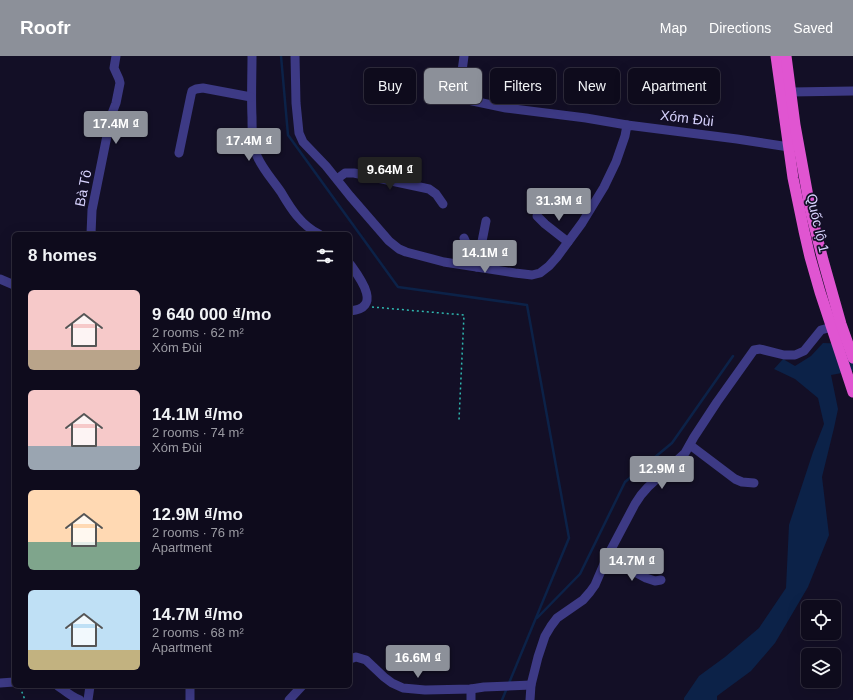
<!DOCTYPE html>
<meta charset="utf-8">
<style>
body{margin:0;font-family:Helvetica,sans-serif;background:#171425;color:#f1f3f6;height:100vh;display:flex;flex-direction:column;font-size:15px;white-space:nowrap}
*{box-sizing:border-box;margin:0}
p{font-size:13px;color:#9b9ba3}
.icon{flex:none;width:22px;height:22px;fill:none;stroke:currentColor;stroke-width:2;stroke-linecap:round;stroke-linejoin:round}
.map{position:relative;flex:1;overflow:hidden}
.drawer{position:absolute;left:12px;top:176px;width:340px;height:456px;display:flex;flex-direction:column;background:#0e0b1c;border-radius:6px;box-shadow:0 4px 16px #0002,0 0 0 1px #2e2b3b}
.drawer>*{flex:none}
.top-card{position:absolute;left:364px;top:12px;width:380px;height:36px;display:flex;gap:8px}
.fabs{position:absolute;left:801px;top:544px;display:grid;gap:8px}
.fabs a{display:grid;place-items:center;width:40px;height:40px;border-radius:6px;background:#0e0b1c;box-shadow:0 4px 16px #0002,0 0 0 1px #2e2b3b;font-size:20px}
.price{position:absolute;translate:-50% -34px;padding:0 9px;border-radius:4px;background:#8c9099;color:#fff;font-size:13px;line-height:26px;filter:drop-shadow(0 1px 2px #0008)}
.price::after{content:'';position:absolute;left:50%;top:24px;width:12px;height:9px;margin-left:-6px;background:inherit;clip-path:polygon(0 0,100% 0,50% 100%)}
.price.on{background:#222;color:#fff}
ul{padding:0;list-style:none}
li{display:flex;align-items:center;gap:12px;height:100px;padding:0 16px}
li span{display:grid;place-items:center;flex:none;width:112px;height:80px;border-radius:6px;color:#555}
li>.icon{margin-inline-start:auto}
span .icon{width:48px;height:48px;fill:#fffc;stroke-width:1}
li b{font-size:17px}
h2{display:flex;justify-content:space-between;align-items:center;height:48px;padding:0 16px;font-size:17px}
.tag{padding:0 14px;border-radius:6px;background:#0e0b1c;box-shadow:0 4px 16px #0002,0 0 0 1px #2e2b3b;font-size:14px;line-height:36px}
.tag.on{background:#8c9099;color:#fff}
header{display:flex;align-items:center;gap:24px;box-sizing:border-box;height:56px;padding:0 20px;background:#8c9099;color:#fff}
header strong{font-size:19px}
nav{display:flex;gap:22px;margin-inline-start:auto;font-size:14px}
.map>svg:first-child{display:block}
.water{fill:#0c2248}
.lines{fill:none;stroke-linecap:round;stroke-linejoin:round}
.stream{stroke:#0c2248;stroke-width:2.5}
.path{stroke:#2fb8b0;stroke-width:1.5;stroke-dasharray:2 3;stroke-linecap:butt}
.minor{stroke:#3d3a85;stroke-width:9}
.trunk{stroke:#e055d1;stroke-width:11}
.labels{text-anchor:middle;stroke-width:3.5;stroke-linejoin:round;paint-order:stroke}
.street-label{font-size:14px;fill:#d9d4ff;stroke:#130f26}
</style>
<header>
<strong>Roofr</strong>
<nav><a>Map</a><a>Directions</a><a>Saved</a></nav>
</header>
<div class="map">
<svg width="853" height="644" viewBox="0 0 853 644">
<rect width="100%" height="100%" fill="#130f26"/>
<!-- water -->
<polygon class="water" points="823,287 853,288 853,315 831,319 838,353 834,372 822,421 829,479 808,531 775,587 751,615 717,640 717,644 684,644 684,642 699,620 725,601 759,572 786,532 789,469 813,396 824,368 818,342 795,323 774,313 783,303 795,310 811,300"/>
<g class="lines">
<!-- stream -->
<g class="stream">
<polyline points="281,0 288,79 398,231 527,249 569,482 509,627"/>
<polyline points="537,562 580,518 625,426 672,387 733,300"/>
<polyline points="502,644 507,632"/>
</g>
<!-- path -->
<g class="path">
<polyline points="372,251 464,259 459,364"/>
<polyline points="20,631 25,644"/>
</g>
<!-- minor -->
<g class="minor">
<path d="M252,0C252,20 251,41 252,61C252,74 252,88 257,100C263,114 273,124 281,136C291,153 301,169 319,178"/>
<polyline points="295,0 296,47 299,77 303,86 326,110 350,140 389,185 399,193 406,196 444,206 515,217 532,219 540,217 549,210 557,201 582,167 604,131 616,106 625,80 627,69 737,83 789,91"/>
<polyline points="464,0 461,23 461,33 463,39 468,44 506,52 586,62 627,69"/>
<polyline points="791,36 853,35"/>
<polyline points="179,97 191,39 192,35 196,33 203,32 251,41"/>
<polyline points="337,123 345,117 354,117 429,133 436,138 443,148"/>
<polyline points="537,160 545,168 568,186"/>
<polyline points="91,178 92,154 111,60 116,47 120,27 119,23 114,12 116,0"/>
<polyline points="464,182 477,211 486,165"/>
<path d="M350,208C360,222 383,252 350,255"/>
<polyline points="0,223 14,229"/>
<polyline points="690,389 735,423 742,426 754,427"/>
<polyline points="607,501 646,522 655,525 661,524"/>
<polyline points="350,603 356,601 366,604 384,621 392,627 403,632 425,634 471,633 484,631 531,629"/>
<polyline points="0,627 14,626"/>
<path d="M58,630C65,635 72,641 80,644"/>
<polyline points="190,630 190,644"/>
<polyline points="88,644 90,630"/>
<polyline points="289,644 302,630"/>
<polyline points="471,644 471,633"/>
<polyline points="530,644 531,629 538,601 545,580 551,570 557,562 583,544 590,536 595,529 607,501 635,448 641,439 648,431 685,397 694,381 717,346 754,294 760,293 784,299 795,299 804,295 821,274 832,271"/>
</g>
<!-- trunk -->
<g class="trunk">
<polyline points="776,0 793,122 804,175 810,201 820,236 853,336"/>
<polyline points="786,0 795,69 811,157 823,204 841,268 853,302"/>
</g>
</g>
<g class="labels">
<!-- street labels -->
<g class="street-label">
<text transform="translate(687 62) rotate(7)" y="5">Xóm Đùi</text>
<text transform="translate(83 132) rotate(-79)" y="5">Bà Tô</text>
<text transform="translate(818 167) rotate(77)" y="5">Quốc lộ 1</text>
</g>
</g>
</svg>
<div class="fabs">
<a><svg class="icon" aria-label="locate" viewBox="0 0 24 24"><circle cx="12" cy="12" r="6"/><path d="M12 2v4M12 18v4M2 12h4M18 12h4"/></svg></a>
<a><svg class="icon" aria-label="layers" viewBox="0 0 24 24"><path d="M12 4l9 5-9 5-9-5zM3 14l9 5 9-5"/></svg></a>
</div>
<b class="price" style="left:116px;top:89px">17.4M ₫</b>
<b class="price" style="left:249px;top:106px">17.4M ₫</b>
<b class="price on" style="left:390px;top:135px">9.64M ₫</b>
<b class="price" style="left:559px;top:166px">31.3M ₫</b>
<b class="price" style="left:485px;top:218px">14.1M ₫</b>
<b class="price" style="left:662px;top:434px">12.9M ₫</b>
<b class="price" style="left:632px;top:526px">14.7M ₫</b>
<b class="price" style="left:418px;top:623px">16.6M ₫</b>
<div class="top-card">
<a class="tag">Buy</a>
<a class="tag on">Rent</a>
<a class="tag">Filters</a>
<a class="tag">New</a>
<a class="tag">Apartment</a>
</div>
<section class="drawer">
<h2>8 homes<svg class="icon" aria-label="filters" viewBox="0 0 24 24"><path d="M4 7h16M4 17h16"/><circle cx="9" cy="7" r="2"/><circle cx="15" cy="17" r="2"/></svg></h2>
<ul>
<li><span style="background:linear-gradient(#f6c9c9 75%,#b9a48a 0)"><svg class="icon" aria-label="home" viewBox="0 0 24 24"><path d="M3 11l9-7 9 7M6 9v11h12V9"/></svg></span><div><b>9 640 000 ₫/mo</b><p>2 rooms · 62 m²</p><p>Xóm Đùi</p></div></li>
<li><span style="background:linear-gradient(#f6c9c9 70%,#9aa5b1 0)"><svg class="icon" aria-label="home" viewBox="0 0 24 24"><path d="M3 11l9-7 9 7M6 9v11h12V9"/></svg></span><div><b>14.1M ₫/mo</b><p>2 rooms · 74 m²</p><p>Xóm Đùi</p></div></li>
<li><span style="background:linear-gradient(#ffd9b3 65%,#7fa58c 0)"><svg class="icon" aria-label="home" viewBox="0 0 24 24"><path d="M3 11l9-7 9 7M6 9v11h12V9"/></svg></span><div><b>12.9M ₫/mo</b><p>2 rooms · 76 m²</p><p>Apartment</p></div></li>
<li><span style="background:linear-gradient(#bfe0f5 75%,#c2b280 0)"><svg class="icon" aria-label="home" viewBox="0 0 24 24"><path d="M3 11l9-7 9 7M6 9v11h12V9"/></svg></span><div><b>14.7M ₫/mo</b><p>2 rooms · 68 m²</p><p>Apartment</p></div></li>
</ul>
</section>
</div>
